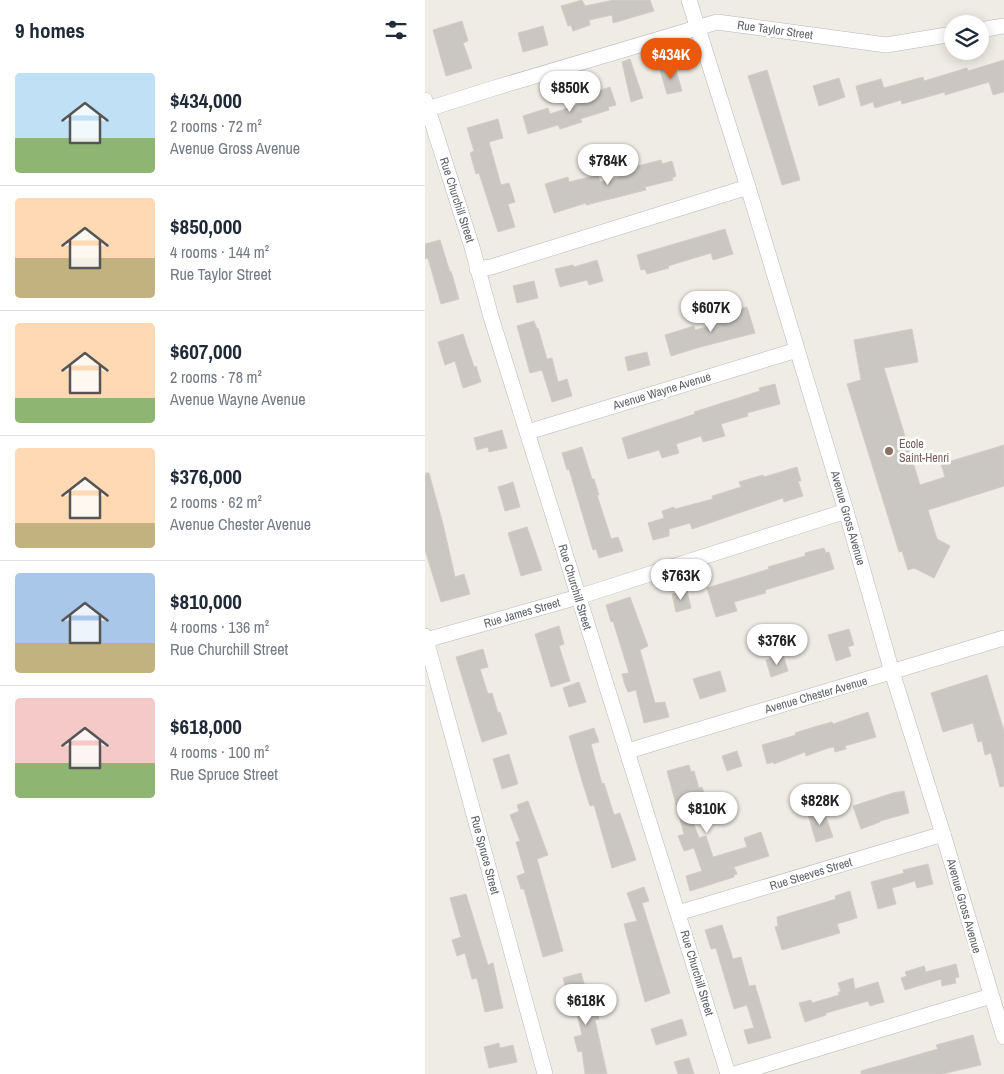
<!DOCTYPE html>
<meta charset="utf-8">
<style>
body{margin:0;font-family:"Archivo Narrow",sans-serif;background:#f6f6f7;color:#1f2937;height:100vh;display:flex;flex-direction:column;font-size:19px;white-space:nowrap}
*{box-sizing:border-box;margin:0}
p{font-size:16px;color:#747a83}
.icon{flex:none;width:28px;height:28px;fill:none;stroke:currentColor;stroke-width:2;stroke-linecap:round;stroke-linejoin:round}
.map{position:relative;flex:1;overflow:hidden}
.details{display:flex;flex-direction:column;background:#fff;width:425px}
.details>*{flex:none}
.controls{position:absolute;left:519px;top:15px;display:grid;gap:10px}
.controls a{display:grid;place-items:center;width:45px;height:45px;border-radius:50%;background:#fff;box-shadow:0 2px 12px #0003;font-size:25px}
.price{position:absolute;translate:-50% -42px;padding:0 11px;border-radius:18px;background:#fff;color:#222;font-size:16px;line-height:32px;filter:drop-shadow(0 1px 2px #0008)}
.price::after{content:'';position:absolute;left:50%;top:30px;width:15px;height:11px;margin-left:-8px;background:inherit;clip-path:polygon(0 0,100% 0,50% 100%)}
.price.on{background:#ea580c;color:#fff}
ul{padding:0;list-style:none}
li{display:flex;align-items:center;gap:15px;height:125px;padding:0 15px}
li+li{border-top:1px solid #e0e1e3}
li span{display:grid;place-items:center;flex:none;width:140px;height:100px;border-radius:5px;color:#555}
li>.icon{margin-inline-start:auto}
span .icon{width:60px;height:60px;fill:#fffc;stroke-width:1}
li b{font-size:21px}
h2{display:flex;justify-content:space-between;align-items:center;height:60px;padding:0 15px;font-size:21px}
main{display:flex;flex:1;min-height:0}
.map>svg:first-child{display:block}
.building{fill:#cac7c2;stroke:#d3cdc4}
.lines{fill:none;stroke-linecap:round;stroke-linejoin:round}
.minor-casing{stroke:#b5b8bb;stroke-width:16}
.minor{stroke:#fff;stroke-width:15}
.education-dot{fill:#8d6e63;stroke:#fff;stroke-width:2}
.labels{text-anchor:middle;stroke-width:5;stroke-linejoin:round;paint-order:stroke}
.street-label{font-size:12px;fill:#5d6165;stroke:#fff}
.education-label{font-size:12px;fill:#785e54;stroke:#fff;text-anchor:start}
</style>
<main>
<section class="details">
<h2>9 homes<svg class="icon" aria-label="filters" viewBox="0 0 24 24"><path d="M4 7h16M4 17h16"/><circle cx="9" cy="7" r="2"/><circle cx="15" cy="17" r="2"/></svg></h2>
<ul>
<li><span style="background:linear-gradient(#bfe0f5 65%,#8fb573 0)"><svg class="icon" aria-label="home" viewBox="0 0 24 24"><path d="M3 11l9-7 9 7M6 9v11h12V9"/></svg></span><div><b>$434,000</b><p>2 rooms · 72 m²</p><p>Avenue Gross Avenue</p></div></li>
<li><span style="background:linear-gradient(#ffd9b3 60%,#c2b280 0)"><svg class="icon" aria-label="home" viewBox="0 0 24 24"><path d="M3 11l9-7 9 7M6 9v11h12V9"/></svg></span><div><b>$850,000</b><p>4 rooms · 144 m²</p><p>Rue Taylor Street</p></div></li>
<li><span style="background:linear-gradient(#ffd9b3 75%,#8fb573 0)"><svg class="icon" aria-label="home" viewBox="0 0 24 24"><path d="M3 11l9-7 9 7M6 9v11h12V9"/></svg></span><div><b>$607,000</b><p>2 rooms · 78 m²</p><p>Avenue Wayne Avenue</p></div></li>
<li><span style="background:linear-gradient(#ffd9b3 75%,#c2b280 0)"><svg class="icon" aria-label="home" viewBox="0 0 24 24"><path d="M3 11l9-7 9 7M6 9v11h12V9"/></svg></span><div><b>$376,000</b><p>2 rooms · 62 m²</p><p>Avenue Chester Avenue</p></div></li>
<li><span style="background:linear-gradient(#a9c7e8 70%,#c2b280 0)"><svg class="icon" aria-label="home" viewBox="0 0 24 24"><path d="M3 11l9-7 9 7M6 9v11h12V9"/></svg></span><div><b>$810,000</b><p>4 rooms · 136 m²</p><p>Rue Churchill Street</p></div></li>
<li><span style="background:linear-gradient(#f6c9c9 65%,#8fb573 0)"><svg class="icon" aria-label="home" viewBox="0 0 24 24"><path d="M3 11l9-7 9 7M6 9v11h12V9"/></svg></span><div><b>$618,000</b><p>4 rooms · 100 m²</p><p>Rue Spruce Street</p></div></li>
</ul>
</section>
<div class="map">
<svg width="579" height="1074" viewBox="0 0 579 1074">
<rect width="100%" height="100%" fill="#efece5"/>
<!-- building -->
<g class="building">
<polygon points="157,0 160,6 189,0 225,0 229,11 188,23 187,15 164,20 165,25 148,31 146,25 143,26 136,6"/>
<polygon points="37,21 43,41 38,43 47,68 21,76 8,30"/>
<polygon points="118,26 123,45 98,52 93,33"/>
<polygon points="205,59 218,98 206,102 197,62"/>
<polygon points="579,60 579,92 568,95 564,82 520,95 520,92 477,104 476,100 450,108 448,102 436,106 431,86 456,79 459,88 498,77 499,81 542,68 543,71"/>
<polygon points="250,66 257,91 242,94 235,70"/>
<polygon points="342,70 375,180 357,185 323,76"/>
<polygon points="414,78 420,97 394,106 388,86"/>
<polygon points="185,87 191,105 183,107 184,110 155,119 157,122 135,129 133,125 103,134 98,116 123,108 125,114 169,99 167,93"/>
<polygon points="73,119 78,138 64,142 76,185 84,183 90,202 83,204 90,227 73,232 54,173 51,174 45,153 49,151 42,128"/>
<polygon points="236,160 237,164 247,161 251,176 247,178 248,180 220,187 221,190 161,205 161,203 129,213 120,184 143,177 144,182 173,175 175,182 198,176 196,168 208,164 209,167"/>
<polygon points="300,229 308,254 288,260 286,253 243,266 244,268 222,274 220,269 216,270 212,255"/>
<polygon points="15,240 25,272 26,271 34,299 16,304 3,258 0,259 0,244"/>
<polygon points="172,260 178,281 164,285 162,280 135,287 130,269 148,265 149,267"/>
<polygon points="109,281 113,298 92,303 88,286"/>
<polygon points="322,307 330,333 275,347 246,356 240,335 269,326 270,330 306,320 304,312"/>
<polygon points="109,321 112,329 113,328 122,359 127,358 133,382 142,379 147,396 127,402 117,370 105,373 92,326"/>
<polygon points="487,329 493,362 459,368 495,485 520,477 516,464 579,445 579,486 503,510 512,539 525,546 509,578 489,568 483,570 477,551 474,552 422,384 436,380 429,340"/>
<polygon points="38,334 49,367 51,366 56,382 38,388 30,361 20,365 13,342"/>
<polygon points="222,352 225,365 203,371 200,357"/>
<polygon points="350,384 355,404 322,413 323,416 296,424 300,436 278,442 276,436 251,444 254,453 237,458 234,450 203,459 197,438 270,414 269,412 335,391 334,388"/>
<polygon points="77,430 82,448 64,452 63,447 52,450 49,438"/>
<polygon points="157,447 167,479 169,479 174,495 172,495 185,535 186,539 193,537 198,551 174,558 171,549 168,550 144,469 142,470 137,453"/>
<polygon points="372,467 376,481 373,481 378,496 359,502 358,498 267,529 265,523 244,529 244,536 228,540 223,523 239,518 237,511 249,507 250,509 288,499 287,496 316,487 314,482 338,475 339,477"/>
<polygon points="0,473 4,473 18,524 30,577 39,574 45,594 16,602 0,550"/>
<polygon points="88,482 95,507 80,511 73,487"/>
<polygon points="102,527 117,570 96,576 83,533"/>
<polygon points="399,548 401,553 404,552 409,569 340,590 341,593 309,602 312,611 291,617 282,588 344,569 343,567 380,556 380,553"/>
<polygon points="262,591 266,608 251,612 247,594"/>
<polygon points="205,597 223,646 215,650 230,703 240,702 244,717 219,723 211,690 203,692 200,685 197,674 204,673 188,621 186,622 181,605"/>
<polygon points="134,626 139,644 134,646 145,681 126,687 110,634"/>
<polygon points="424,629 429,645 423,647 426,656 411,661 403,635"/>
<polygon points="58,649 63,667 55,669 63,694 67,693 73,713 75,712 82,734 57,742 31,657"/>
<polygon points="358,654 363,671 346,677 341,660"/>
<polygon points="295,671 301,691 275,699 268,679"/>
<polygon points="562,675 579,731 579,786 575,787 566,753 560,755 557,741 553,742 548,723 518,732 506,693"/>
<polygon points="154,682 161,702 144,707 138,688"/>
<polygon points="443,712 451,737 420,746 421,749 410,752 409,747 403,748 381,756 380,752 349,764 348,762 342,764 337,745 371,735 370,733 389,727 407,722 408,724"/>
<polygon points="169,728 174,742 166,744 177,784 179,783 189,815 195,813 211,860 187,868 169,805 165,806 157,781 144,736"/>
<polygon points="312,751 317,766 302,771 297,756"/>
<polygon points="84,754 93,784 77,789 68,759"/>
<polygon points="264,765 266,772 269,771 274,788 277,787 284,808 265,814 274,838 281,836 288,857 322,847 319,838 336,832 344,856 309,867 312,874 309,875 309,877 265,891 261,876 277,871 269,848 259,851 253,836 259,834 242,771"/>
<polygon points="479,791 484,813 455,821 455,822 436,829 428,806 468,793"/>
<polygon points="103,801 123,855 112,859 138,951 118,957 99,889 96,889 92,876 100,873 91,842 95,841 85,815 94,811 92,805"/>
<polygon points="398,809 408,837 391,842 383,814"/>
<polygon points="503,864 508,884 492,888 490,881 467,888 471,904 453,909 446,882 479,873 478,870"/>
<polygon points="219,887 224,901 217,903 245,993 220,1002 199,924 212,921 202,893"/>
<polygon points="425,891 432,918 412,924 415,933 357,950 350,927 353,926 352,917 411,899 410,896"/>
<polygon points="41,894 63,965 68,963 78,1008 60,1012 52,978 47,979 40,953 32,956 27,940 36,937 25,898"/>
<polygon points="297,925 308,959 316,957 324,986 330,985 346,1038 323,1044 319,1030 329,1028 322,1005 309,1009 291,948 286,949 280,930"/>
<polygon points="531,964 534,977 530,978 531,983 517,986 516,979 480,990 476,978 482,976 480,972 499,966 501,972"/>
<polygon points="156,973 164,1001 170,1000 174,1019 170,1020 182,1074 160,1074 157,1051 153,1052 149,1037 157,1035 147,994 143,996 138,978"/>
<polygon points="428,978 430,989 453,982 459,1002 445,1006 443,1001 401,1013 401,1015 380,1022 374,1003 386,1000 387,1003 414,995 413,992 416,992 413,983"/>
<polygon points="257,1019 262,1035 231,1045 226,1029"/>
<polygon points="548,1035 556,1065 517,1074 436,1074 436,1071 513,1049 511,1045"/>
<polygon points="74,1043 75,1048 88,1045 92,1062 64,1068 59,1047"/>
<polygon points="264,1058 269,1074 253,1074 249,1062"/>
</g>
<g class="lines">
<!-- minor casing -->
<g class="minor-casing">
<g id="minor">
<polyline points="264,0 323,187 421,511 467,672 518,834 579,1037"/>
<polyline points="555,30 579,26"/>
<polyline points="0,100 47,247 66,317 303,1074"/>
<polyline points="3,109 66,89 292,22 461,45 528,34"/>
<polyline points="52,269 66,267 323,187"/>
<polyline points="103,432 372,350"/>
<polyline points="0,636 120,1074"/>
<polyline points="1,640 153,597 421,511"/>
<polyline points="203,751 579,638"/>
<polyline points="253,913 518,834"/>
<polyline points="310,1074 566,996"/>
</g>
</g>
<!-- minor -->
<use href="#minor" class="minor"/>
</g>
<!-- markers -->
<circle class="education-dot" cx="464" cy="451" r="5"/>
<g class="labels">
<!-- street labels -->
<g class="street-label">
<text transform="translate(350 30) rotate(8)" y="4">Rue Taylor Street</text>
<text transform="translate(32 200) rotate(72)" y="4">Rue Churchill Street</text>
<text transform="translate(237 391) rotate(-17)" y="4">Avenue Wayne Avenue</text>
<text transform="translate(423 518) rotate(74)" y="4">Avenue Gross Avenue</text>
<text transform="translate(150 587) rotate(73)" y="4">Rue Churchill Street</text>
<text transform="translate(97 613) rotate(-16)" y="4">Rue James Street</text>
<text transform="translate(391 695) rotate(-16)" y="4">Avenue Chester Avenue</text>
<text transform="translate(60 855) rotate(75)" y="4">Rue Spruce Street</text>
<text transform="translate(386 874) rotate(-17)" y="4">Rue Steeves Street</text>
<text transform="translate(539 906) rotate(74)" y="4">Avenue Gross Avenue</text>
<text transform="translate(272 973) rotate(73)" y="4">Rue Churchill Street</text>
</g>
<!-- education labels -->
<g class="education-label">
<text x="474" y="448">Ecole<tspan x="474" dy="14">Saint-Henri</tspan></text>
</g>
</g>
</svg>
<div class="controls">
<a><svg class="icon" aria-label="layers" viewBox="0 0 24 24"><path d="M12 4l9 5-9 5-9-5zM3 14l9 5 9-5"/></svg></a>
</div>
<b class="price on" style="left:246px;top:80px">$434K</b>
<b class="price" style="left:145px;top:113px">$850K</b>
<b class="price" style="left:183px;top:186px">$784K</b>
<b class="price" style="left:286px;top:333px">$607K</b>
<b class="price" style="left:256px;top:601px">$763K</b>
<b class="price" style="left:352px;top:666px">$376K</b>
<b class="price" style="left:395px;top:826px">$828K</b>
<b class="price" style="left:282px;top:834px">$810K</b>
<b class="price" style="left:161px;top:1026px">$618K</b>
</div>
</main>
